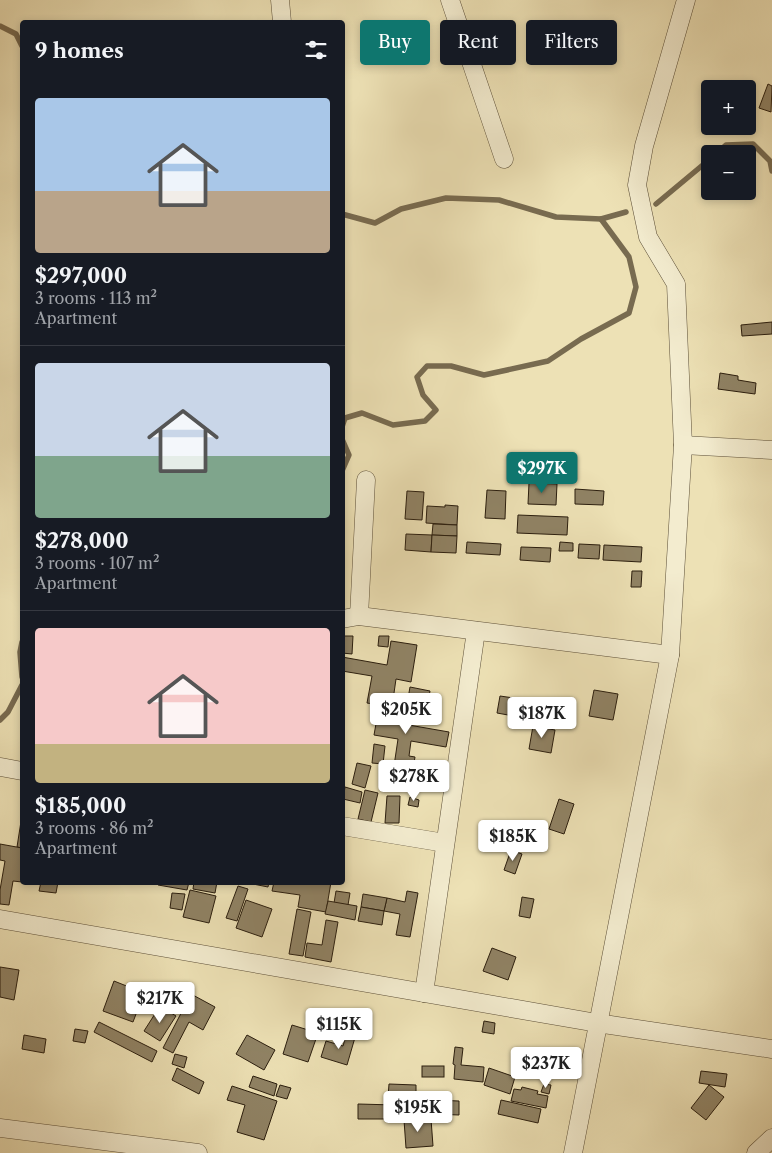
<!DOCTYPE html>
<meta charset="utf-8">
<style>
body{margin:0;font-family:"Libre Caslon Text",serif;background:#242831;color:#f1f3f6;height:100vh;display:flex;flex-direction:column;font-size:19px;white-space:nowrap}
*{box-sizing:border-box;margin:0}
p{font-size:16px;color:#9ea1a6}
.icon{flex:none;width:28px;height:28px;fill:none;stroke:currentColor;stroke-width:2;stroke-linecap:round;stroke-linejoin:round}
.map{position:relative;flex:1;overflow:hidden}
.panel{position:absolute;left:20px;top:20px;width:325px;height:865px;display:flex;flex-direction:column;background:#171b24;border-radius:5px;box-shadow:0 2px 8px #0003}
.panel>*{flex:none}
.guide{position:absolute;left:360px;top:20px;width:336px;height:45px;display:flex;gap:10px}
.fabs{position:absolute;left:701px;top:80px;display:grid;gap:10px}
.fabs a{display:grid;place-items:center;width:55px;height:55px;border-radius:5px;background:#171b24;box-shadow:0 2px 8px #0003;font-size:25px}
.price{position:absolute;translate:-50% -42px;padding:0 11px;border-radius:5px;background:#fff;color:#222;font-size:16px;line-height:32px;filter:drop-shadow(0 1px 2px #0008)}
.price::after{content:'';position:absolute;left:50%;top:30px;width:15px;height:11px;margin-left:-8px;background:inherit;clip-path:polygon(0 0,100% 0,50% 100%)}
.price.active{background:#0f766e;color:#fff}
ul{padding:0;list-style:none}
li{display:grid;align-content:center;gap:10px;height:265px;padding:0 15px}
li+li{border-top:1px solid #363941}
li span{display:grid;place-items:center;height:155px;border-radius:5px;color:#555}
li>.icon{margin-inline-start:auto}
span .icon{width:90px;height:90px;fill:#fffc;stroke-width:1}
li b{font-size:21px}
h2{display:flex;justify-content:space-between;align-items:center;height:60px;padding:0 15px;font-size:21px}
.tag{padding:0 18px;border-radius:5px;background:#171b24;box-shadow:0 2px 8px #0003;font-size:18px;line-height:45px}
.tag.active{background:#0f766e;color:#fff}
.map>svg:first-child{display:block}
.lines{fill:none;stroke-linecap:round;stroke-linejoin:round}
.stream{stroke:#786b50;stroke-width:5.5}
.building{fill:#908365;stroke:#2b1e0e}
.minor-casing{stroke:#5c4f38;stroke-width:19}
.minor{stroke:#f3eccf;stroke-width:18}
</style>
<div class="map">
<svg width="772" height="1153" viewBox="0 0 772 1153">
<rect width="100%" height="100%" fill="#ede1b5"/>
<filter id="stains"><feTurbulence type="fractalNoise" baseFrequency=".004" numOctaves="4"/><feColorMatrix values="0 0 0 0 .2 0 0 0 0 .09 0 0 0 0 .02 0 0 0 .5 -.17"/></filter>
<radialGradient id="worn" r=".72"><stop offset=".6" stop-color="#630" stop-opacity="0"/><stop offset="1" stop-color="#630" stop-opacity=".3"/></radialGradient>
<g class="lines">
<!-- stream -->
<g class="stream">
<polyline points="0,26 16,34 22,46"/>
<polyline points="716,154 726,145 753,144 770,161 772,171"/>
<polyline points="656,204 710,159"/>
<polyline points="342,214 375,223 401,209 446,198 499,200 556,217 601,219 626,212"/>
<polyline points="342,427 345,418 362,413 393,425 425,421 436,410 423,395 417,377 427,366 451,366 484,375 548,361 581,339 629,313 636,287 629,257 601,219"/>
<polyline points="342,439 349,455 342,471"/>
<polyline points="22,642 20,652 22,677"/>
<polyline points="0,720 8,712 22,685"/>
</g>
</g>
<!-- building -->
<g class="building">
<polygon points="768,84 772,86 771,112 759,108"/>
<polygon points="772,322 772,334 742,336 741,325"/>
<polygon points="720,373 738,376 738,380 756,383 755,394 718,389"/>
<polygon points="529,483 557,484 556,505 528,504"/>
<polygon points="575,489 604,491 603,505 575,504"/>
<polygon points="487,490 506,491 505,519 485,518"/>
<polygon points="407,491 424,492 422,520 405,519"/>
<polygon points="445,505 458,506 457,525 426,523 427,506 445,507"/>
<polygon points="518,515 568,517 567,535 517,533"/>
<polygon points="433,524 457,525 457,536 432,535"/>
<polygon points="406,534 432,535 431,552 405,550"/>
<polygon points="432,535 457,536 456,553 431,552"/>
<polygon points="467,542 501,544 500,555 466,553"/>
<polygon points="560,542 573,543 573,551 559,551"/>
<polygon points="579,544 600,545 599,559 578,558"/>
<polygon points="604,545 642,547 641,562 603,560"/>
<polygon points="521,547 551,548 550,562 520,560"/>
<polygon points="632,571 642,571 641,587 631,587"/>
<polygon points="342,636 353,636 352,654 342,653"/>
<polygon points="379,636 389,636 388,647 378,646"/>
<polygon points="391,641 417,645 411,682 396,679 392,707 367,703 372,676 342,671 342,657 387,665"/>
<polygon points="410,687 430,691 426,713 406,710"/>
<polygon points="594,690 618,694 613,720 589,716"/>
<polygon points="396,696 406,698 404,709 394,707"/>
<polygon points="500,696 534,701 530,719 497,713"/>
<polygon points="379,707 405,712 403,724 449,732 446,747 411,741 409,756 415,757 413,769 394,766 398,739 374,735"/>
<polygon points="533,726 555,730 551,753 529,749"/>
<polygon points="374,744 385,746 383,764 372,763"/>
<polygon points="357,763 371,766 365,788 352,784"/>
<polygon points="345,787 362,792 360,803 343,799"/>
<polygon points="365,790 378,793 371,822 358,819"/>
<polygon points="387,796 400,796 399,823 385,823"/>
<polygon points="410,797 419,800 418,807 408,805"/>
<polygon points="559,799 574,804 564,834 549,829"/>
<polygon points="22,815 22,848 17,847"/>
<polygon points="0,844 22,848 22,882 13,881 9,905 0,904 0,890 5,861 0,860"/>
<polygon points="511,850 522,854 515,874 504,870"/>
<polygon points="41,882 58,882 56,893 39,891"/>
<polygon points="158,882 189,882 187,890 158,885"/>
<polygon points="194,882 217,882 215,893 193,889"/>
<polygon points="243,882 269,882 268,887"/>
<polygon points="274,882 331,882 326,912 298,907 300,895 272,891"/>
<polygon points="238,886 248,889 237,921 226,918"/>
<polygon points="190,890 216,896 209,923 183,917"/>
<polygon points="336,891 350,893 348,905 334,903"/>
<polygon points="407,891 418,893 410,937 396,935 400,914 384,911 387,898 405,902"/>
<polygon points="172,893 185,894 182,910 170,908"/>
<polygon points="363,894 387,898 384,911 361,907"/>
<polygon points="522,897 534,899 530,918 519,916"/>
<polygon points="246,900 272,909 262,937 236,928"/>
<polygon points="328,901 357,906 355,920 325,914"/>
<polygon points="361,907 384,911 382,925 358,921"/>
<polygon points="297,909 311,912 303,956 289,954"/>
<polygon points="326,920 338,922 331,962 305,957 307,943 322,945"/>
<polygon points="492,948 516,957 508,980 483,971"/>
<polygon points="0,967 19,970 14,1000 0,997"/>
<polygon points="114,981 144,993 133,1022 103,1011"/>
<polygon points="191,994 215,1007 203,1030 189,1022 173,1053 163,1048"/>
<polygon points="160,1006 176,1016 160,1041 144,1031"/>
<polygon points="484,1021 495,1023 494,1034 482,1032"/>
<polygon points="99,1022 157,1051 152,1062 94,1032"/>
<polygon points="292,1025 318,1033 308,1062 283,1054"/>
<polygon points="75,1029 88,1031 85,1043 73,1041"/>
<polygon points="347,1032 356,1034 347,1065 321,1057 326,1041 343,1046"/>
<polygon points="24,1035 46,1039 44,1053 22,1049"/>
<polygon points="247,1035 275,1050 264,1070 236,1054"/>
<polygon points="455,1047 463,1048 461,1065 484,1067 483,1082 454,1079 455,1065 453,1064"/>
<polygon points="175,1054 187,1057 184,1068 172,1064"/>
<rect x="422" y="1066" width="22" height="11"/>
<polygon points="177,1068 204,1082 199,1094 172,1080"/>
<polygon points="489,1068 515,1077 510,1094 484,1085"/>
<polygon points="701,1071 727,1074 725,1087 699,1083"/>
<polygon points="253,1076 277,1084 274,1096 249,1087"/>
<polygon points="389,1084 416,1085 416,1098 388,1097"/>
<polygon points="544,1084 551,1085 549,1094 541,1092"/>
<polygon points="280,1085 291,1088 287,1099 276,1096"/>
<polygon points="709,1085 724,1097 706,1120 691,1108"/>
<polygon points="232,1086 277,1101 264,1140 237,1132 245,1105 227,1100"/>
<polygon points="522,1087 538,1091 537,1094 548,1096 546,1108 511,1101 514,1089 521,1090"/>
<polygon points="434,1100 459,1101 459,1115 433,1114"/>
<polygon points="501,1100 541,1109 538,1123 498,1114"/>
<polygon points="358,1104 395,1105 395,1119 358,1119"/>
<polygon points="431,1119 433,1146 406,1148 404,1120"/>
</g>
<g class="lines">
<!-- minor casing -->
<g class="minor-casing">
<g id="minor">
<polyline points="280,0 282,22"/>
<polyline points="450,0 504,159"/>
<polyline points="683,445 772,450"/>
<polyline points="359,616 366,480"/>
<polyline points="342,619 359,616 670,655"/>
<polyline points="1,767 22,771"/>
<polyline points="342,826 445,843"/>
<polyline points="0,919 597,1023 772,1049"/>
<polyline points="424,993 476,631"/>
<polyline points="0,1128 198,1153"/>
<polyline points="573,1153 670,655 683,445 676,284 648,237 637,185 644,146 686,0"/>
<polyline points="756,1153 772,1138"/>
</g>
</g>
<!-- minor -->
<use href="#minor" class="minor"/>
</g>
<rect width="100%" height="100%" filter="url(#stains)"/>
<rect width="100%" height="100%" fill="url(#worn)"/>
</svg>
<div class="fabs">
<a>+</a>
<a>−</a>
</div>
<b class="price active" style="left:542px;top:494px">$297K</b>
<b class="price" style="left:406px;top:735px">$205K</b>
<b class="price" style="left:542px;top:739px">$187K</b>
<b class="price" style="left:414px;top:802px">$278K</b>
<b class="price" style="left:513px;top:862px">$185K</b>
<b class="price" style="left:160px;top:1024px">$217K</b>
<b class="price" style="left:339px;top:1050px">$115K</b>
<b class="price" style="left:546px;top:1089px">$237K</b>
<b class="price" style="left:418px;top:1133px">$195K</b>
<div class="guide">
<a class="tag active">Buy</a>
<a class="tag">Rent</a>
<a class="tag">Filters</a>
</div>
<section class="panel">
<h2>9 homes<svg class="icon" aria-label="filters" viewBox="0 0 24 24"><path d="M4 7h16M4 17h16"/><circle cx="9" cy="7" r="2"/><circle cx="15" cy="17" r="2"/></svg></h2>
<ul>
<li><span style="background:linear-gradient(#a9c7e8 60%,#b9a48a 0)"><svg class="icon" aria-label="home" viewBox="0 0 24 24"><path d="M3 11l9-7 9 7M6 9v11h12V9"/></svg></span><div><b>$297,000</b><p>3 rooms · 113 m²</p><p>Apartment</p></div></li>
<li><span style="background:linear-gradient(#c9d6e8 60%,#7fa58c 0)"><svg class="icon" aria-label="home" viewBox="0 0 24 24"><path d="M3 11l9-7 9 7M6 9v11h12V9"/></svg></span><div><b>$278,000</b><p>3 rooms · 107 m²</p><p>Apartment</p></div></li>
<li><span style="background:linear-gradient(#f6c9c9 75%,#c2b280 0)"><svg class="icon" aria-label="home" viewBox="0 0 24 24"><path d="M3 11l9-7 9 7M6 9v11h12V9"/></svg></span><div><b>$185,000</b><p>3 rooms · 86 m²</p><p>Apartment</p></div></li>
</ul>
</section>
</div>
